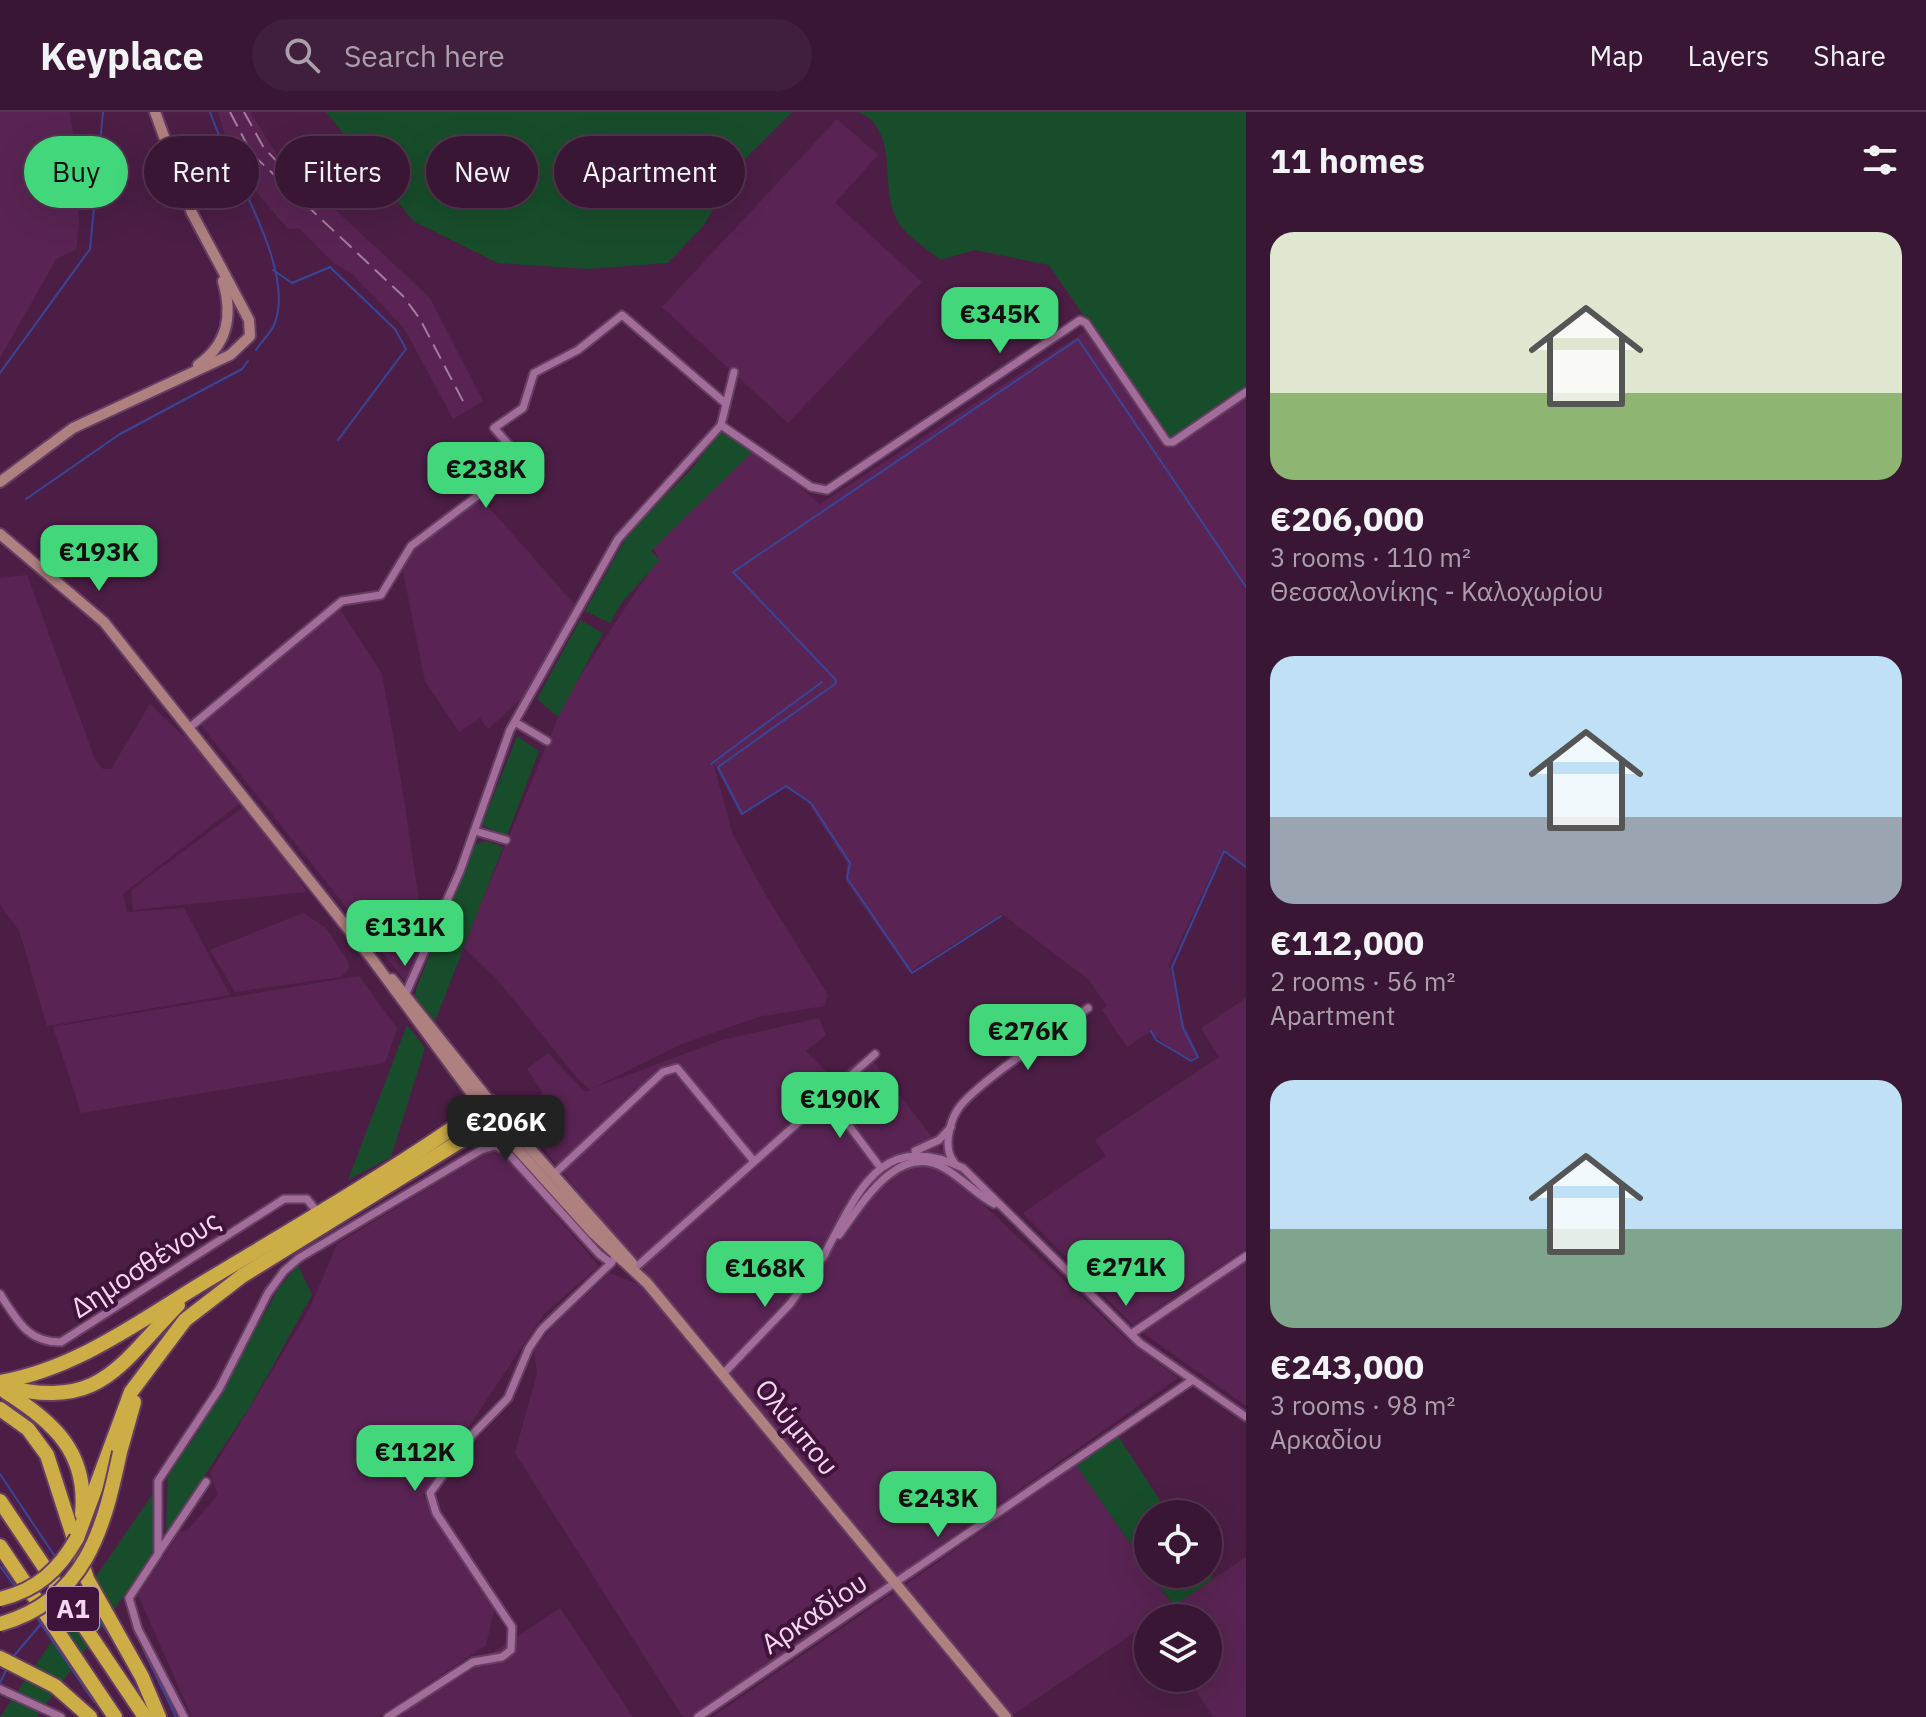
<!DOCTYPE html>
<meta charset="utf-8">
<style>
body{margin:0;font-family:"IBM Plex Sans",sans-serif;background:#401f3c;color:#f1f3f6;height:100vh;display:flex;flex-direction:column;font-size:30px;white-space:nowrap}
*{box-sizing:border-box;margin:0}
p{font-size:26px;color:#ab9fac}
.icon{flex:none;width:44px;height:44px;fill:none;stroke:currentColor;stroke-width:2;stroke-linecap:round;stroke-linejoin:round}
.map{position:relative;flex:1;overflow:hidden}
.sheet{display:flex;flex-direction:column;background:#391634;width:680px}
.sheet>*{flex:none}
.hud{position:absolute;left:24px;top:24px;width:760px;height:72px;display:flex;gap:16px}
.buttons{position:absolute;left:1134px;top:1388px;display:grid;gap:16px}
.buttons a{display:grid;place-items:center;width:88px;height:88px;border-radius:50%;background:#391634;box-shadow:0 8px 32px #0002,0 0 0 2px #53354f;font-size:40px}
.price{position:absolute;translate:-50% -68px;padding:0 18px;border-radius:16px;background:#42d77b;color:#111;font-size:26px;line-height:52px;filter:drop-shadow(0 2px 4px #0008)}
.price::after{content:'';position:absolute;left:50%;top:48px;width:24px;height:18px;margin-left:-12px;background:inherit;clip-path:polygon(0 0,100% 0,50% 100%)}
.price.selected{background:#222;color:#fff}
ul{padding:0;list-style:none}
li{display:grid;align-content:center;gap:16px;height:424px;padding:0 24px}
li span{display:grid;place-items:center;height:248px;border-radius:24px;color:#555}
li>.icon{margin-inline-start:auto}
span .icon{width:144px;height:144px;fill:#fffc;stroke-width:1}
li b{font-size:34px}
h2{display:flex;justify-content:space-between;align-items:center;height:96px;padding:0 24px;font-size:34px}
.chip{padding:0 28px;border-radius:36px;background:#391634;box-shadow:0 8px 32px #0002,0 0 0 2px #53354f;font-size:28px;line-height:72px}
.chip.selected{background:#42d77b;color:#111}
header{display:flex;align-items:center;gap:48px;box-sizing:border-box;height:112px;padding:0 40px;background:#391634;border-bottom:2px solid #53354f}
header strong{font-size:38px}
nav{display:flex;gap:44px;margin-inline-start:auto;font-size:28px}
.search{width:560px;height:72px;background:#401f3c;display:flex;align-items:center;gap:20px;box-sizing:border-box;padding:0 28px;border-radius:44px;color:#ab9fac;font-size:30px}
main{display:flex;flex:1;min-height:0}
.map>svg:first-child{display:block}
.built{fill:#592453}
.green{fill:#184d2b}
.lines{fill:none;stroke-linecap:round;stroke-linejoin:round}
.stream{stroke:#384697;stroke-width:2}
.street-casing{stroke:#673e63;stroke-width:11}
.secondary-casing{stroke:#673e63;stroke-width:14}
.highway-casing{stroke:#673e63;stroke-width:18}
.street{stroke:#a26d9a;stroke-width:7}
.secondary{stroke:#af8080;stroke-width:10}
.highway{stroke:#cdad45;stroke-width:14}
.rail{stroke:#a37e9e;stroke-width:2;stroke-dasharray:16 8;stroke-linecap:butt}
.highway-bridge-casing{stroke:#673e63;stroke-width:18;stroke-linecap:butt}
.highway-bridge{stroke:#cdad45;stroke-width:14}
.labels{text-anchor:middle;stroke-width:8;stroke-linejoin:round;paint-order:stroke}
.shield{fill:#40133c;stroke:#be9cb9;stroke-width:2}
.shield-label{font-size:26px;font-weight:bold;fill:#f4d7ef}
.street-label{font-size:28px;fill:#f4d7ef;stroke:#40133c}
</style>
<header>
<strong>Keyplace</strong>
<div class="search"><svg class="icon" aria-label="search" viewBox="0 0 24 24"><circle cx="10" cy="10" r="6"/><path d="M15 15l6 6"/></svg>Search here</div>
<nav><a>Map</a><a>Layers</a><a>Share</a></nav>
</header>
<main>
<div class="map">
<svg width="1246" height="1605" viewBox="0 0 1246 1605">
<rect width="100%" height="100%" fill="#4c1e46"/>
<!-- built -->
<g class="built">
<polygon points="0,0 70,0 78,56 79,112 76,138 57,146 0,246"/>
<polygon points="218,0 250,0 278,44 430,186 483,289 453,307 404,216 352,162 333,150 299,116 288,117 252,75 229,36"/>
<polygon points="837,7 878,43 835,91 922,170 788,311 662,195"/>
<polygon points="1090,216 1173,330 1246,280 1246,756 1223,738 1169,853 1184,912 1198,942 1189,949 1149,920 1127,935 1102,898 1107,894 1089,868 1002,802 909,860 846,769 847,751 806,688 784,675 740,702 713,650 733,723 768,787 828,883 824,894 758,905 679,933 593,976 722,928 819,906 826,923 806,939 833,967 868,942 985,1094 1128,1229 1178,1266 898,1463 723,1262 673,1194 525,1014 542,980 527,957 548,941 585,980 590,978 578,967 496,866 463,835 567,584 659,445 648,431 755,337 820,392"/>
<polygon points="481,386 575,493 526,583 488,617 480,606 459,620 425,569 401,449"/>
<polygon points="27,463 95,647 103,657 111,657 150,592 181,622 196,630 244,688 123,782 127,800 184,796 230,883 47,914 19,818 0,793 0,466"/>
<polygon points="336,491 382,562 402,674 425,830 405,869 201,613"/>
<polygon points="242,696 277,735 307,780 133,798 131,778"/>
<polygon points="303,801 326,816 348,849 349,857 341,865 235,880 210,838"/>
<polygon points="359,864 397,916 385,951 81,1001 53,915"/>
<polygon points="1246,886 1246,1136 1133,1213 1023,1101 1106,1044 1095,1028 1219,945 1201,916"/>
<polygon points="491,1038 504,1044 599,1154 544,1202 423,1383 495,1494 486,1533 378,1605 192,1605 138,1483 180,1420 188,1418 218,1382 210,1361 310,1196 337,1132"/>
<polygon points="1246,1149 1246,1294 1142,1220"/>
<polygon points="610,1161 643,1174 889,1470 695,1605 683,1605 515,1341 537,1261 534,1238 556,1211"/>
<polygon points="1076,1353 1173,1494 1246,1445 1246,1605 1213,1605 1187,1566 1208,1566 1208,1506 1148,1506 1148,1511 1013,1603 905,1473"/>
<polygon points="896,1481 1003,1605 712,1605 887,1485"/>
<polygon points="560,1496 633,1605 397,1605 427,1584"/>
</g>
<!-- green -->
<g class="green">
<polygon points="326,0 792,0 739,53 704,113 668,151 588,157 498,151 413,109"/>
<path d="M859,0H1246V281L1171,331L1049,153L975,138L940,148C928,137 910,127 901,114C876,80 903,21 859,0Z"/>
<polygon points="719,321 727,321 752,340 651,439 660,448 622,490 610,511 585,499 630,419 690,359"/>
<polygon points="580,508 603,521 558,605 537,587"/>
<polygon points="517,624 539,639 507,724 482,713"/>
<polygon points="486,729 503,735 435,909 415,888 416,877 474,733"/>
<polygon points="407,913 425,936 391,1045 348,1068"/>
<polygon points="298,1153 312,1183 251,1293 166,1422 168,1362 196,1323 279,1176"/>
<polygon points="1118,1324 1169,1402 1148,1402 1148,1457 1076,1353"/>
<polygon points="154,1380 155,1432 148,1450 37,1605 0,1605"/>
<polygon points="1208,1460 1213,1467 1174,1494 1151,1462"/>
</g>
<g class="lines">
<!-- stream -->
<g class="stream">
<path d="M210,0C227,54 298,158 274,213C270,222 261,230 256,238"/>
<polyline points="273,158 292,171 330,155 395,217 406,237 338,328"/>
<polyline points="0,261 90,137 103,0"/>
<polyline points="26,387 120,322 242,257 248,249"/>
<polyline points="711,652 822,570"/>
<polyline points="1001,804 912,861 847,766 850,751 811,691 786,674 742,702 718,655 835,572 836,568 733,460 1078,227 1246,475"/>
<polyline points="1151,919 1156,928 1191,949 1198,945 1183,916 1172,855 1224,739 1246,755"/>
<polyline points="0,1362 56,1446"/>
<polyline points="0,1454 16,1476"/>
<polyline points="75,1474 110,1524"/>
<polyline points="41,1512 94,1590"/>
<polyline points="143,1537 176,1605"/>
<polyline points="13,1545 41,1512 36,1504"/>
<polyline points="0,1571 6,1558"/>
</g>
<!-- street casing -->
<g class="street-casing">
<g id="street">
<polyline points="721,313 811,375 827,378 1080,208 1086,211 1167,330 1173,330 1246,280"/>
<polyline points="515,610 547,629"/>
<polyline points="189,616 342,489 381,483 411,434 517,354 517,342 494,316 523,296 534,261 578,238 622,203 725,291"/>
<polyline points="475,719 506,728"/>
<polyline points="406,881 460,759 510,618 618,427 721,313 734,260"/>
<polyline points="826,983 880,1055"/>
<polyline points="915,1039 939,1028 951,1015"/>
<path d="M954,1050C943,1037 949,1011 958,997C976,971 1058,918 1088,896"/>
<polyline points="553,1063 663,960 677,956 753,1048"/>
<path d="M839,1123C861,1093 898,1029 944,1056C962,1066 976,1082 994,1092"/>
<path d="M823,1145C857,1083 879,1016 963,1056L1140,1231L1246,1305"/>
<polyline points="635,1156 875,942"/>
<path d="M0,1182C17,1208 28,1231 61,1230L284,1087H307L318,1101"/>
<polyline points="1131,1222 1246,1144"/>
<polyline points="723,1262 790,1192 825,1142"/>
<polyline points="159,1440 206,1370"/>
<polyline points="0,1577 61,1605"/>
<polyline points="184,1605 138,1517 129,1486 158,1442 158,1369 219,1277 268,1181 284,1159 299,1146 481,1038 495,1034 506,1039 599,1142 611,1151 619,1140"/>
<polyline points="388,1605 473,1550 502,1545 511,1538 512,1515 436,1401 430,1381 473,1322 508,1286 529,1236 542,1217 611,1151"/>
<polyline points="698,1605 1191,1269"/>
</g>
</g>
<!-- secondary casing -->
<g class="secondary-casing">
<g id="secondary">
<path d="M198,253C228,232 233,203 223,169"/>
<polyline points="0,370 73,316 230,243 250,224 249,208 192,101 155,0"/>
<polyline points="0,422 104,510 372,847 486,1001"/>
<polyline points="392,867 504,1007 632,1151"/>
<polyline points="501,1019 592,1120 647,1171 1006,1605"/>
</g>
</g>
<!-- highway casing -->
<g class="highway-casing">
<g id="highway">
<polyline points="474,1021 486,1018 504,1022"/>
<path d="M0,1270C75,1257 137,1211 201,1172C299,1113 398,1056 490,990"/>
<path d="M0,1274C100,1298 115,1258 178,1193"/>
<path d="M6,1280C54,1310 88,1341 82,1402"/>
<polyline points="0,1297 28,1317 47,1343 87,1467 142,1565 159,1605"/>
<polyline points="120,1340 134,1290"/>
<polyline points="0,1389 145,1605"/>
<polyline points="77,1426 131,1280 185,1208 242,1164 470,1023 499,1001"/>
<polyline points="0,1434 115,1605"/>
<polyline points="0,1546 55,1574 90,1605"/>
</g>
</g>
<!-- street -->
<use href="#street" class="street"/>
<!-- secondary -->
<use href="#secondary" class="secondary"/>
<!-- highway -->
<use href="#highway" class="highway"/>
<!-- rail -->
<g class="rail">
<polyline points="230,0 252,42 403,184 420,207 464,291"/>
<polyline points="244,0 264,36 285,58"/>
</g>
<!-- highway-bridge casing -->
<g class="highway-bridge-casing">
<g id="highway-bridge">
<path d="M0,1487C37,1478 59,1458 77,1426"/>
<path d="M0,1512C86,1488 104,1416 120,1340"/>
</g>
</g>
<!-- highway-bridge -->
<use href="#highway-bridge" class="highway-bridge"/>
</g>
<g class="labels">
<!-- shield labels -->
<rect class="shield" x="47" y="1475" width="52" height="44" rx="6"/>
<g class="shield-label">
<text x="73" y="1506">Α1</text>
</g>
<!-- street labels -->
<g class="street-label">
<text transform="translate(145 1152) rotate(-33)" y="10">Δημοσθένους</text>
<text transform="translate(797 1315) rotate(51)" y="10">Ολύμπου</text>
<text transform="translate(814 1501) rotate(-34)" y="10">Αρκαδίου</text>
</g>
</g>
</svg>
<div class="buttons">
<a><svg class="icon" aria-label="locate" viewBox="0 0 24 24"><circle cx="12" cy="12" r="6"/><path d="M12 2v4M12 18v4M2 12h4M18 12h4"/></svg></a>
<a><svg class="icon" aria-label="layers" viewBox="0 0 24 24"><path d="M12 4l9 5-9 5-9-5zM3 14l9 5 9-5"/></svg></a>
</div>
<b class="price" style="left:1000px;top:243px">€345K</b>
<b class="price" style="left:486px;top:398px">€238K</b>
<b class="price" style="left:99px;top:481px">€193K</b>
<b class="price" style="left:405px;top:856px">€131K</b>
<b class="price" style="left:1028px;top:960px">€276K</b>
<b class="price" style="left:840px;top:1028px">€190K</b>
<b class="price selected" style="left:506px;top:1051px">€206K</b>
<b class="price" style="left:1126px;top:1196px">€271K</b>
<b class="price" style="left:765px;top:1197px">€168K</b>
<b class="price" style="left:415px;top:1381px">€112K</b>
<b class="price" style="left:938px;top:1427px">€243K</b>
<div class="hud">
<a class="chip selected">Buy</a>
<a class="chip">Rent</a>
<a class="chip">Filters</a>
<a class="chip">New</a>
<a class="chip">Apartment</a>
</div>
</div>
<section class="sheet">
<h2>11 homes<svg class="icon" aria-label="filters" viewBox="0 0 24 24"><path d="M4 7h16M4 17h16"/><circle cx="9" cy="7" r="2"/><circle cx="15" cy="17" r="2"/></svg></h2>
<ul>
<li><span style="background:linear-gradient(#dfe7d0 65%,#8fb573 0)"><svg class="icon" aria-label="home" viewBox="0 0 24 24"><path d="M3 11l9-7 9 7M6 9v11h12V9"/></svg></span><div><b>€206,000</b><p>3 rooms · 110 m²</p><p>Θεσσαλονίκης - Καλοχωρίου</p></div></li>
<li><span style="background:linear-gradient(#bfe0f5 65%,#9aa5b1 0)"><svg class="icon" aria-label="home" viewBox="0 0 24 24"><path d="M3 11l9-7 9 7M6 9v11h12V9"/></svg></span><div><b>€112,000</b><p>2 rooms · 56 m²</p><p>Apartment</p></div></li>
<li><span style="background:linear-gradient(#bfe0f5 60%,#7fa58c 0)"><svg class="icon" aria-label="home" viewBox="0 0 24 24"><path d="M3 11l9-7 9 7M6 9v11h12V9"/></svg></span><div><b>€243,000</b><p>3 rooms · 98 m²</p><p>Αρκαδίου</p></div></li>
</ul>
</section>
</main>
